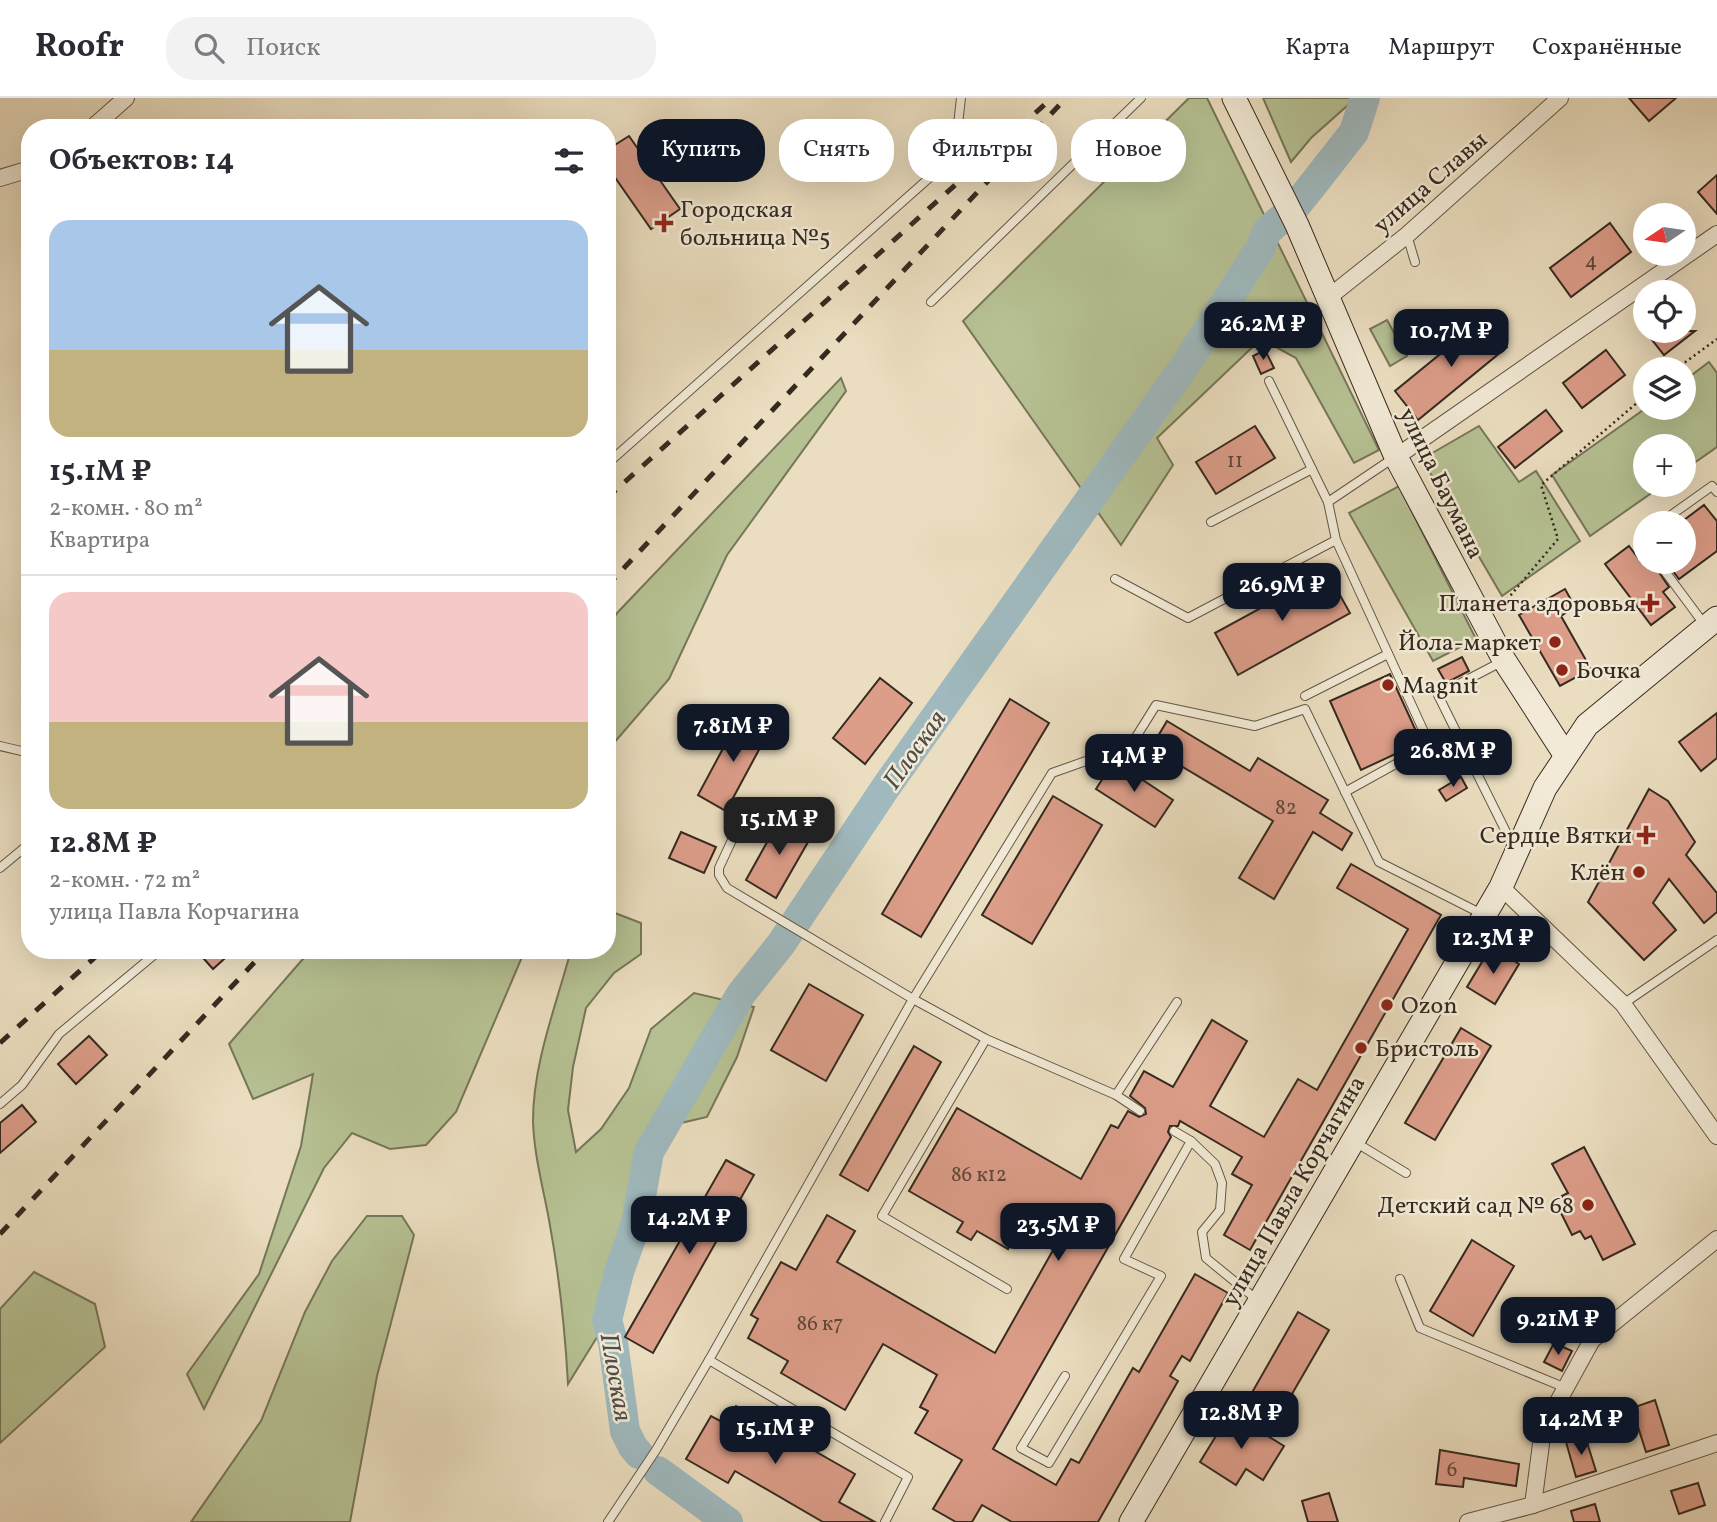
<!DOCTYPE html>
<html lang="ru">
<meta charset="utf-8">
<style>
body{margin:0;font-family:Vollkorn,serif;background:#f2f2f3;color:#2b2b33;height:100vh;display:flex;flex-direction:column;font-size:26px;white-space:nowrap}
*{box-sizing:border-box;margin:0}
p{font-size:23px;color:#7c7c81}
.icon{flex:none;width:38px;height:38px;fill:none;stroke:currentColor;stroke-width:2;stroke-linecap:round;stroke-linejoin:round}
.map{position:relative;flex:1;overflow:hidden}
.panel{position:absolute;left:21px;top:21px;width:595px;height:840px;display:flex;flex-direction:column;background:#fff;border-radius:28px;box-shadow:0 7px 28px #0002}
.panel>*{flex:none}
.top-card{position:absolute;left:637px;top:21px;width:665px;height:63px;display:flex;gap:14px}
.needle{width:46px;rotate:257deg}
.controls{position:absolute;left:1633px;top:105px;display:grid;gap:14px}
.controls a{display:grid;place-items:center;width:63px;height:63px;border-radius:50%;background:#fff;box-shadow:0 7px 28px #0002;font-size:35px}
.price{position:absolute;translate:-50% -60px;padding:0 16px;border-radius:14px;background:#111827;color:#fff;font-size:23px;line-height:46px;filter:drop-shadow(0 2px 4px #0008)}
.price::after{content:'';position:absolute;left:50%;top:42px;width:21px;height:16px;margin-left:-10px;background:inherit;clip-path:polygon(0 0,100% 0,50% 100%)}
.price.active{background:#222;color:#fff}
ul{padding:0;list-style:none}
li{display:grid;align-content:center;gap:14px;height:371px;padding:0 28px}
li+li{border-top:2px solid #e1e1e2}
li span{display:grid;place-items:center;height:217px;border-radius:21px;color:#555}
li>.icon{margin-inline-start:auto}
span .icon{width:126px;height:126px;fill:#fffc;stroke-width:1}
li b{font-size:30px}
h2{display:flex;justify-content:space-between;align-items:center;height:84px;padding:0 28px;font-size:30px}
.tag{padding:0 24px;border-radius:28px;background:#fff;box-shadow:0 7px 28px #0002;font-size:24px;line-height:63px}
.tag.active{background:#111827;color:#fff}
header{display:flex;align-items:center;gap:42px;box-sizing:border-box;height:98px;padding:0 35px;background:#fff;border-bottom:2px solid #e1e1e2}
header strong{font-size:33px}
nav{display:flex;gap:38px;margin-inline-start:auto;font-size:24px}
.search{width:490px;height:63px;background:#f2f2f3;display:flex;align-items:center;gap:18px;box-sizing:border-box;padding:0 24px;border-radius:28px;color:#7c7c81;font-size:26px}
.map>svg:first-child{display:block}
.green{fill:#b6c193;stroke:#76765a;stroke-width:2}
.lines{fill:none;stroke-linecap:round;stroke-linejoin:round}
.river{stroke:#9fb9be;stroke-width:30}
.building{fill:#dc9d89;stroke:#352a20;stroke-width:2}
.service-casing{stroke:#625748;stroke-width:10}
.minor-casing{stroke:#625748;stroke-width:18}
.secondary-casing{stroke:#352a20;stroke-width:25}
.path{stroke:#352a20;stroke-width:2.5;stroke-dasharray:2 3.5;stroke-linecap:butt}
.service{stroke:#f2ead6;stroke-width:8}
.minor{stroke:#f2ead6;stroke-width:16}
.secondary{stroke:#f2ead6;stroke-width:23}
.rail{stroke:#352a20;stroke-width:5;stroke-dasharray:12 12;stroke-linecap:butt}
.poi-dot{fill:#8f2418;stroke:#f2ead6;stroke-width:2.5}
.labels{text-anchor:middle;stroke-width:5;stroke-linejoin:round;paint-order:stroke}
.number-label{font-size:21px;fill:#5f473a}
.street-label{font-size:24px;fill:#352a20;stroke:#f2ead6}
.poi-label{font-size:24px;fill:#352a20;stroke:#f2ead6;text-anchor:start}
.water-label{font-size:26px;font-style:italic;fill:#504e48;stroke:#f2ead6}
</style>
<header>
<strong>Roofr</strong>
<div class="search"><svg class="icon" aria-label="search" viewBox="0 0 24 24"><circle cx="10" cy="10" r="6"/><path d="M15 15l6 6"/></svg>Поиск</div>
<nav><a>Карта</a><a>Маршрут</a><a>Сохранённые</a></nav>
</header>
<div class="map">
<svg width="1717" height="1424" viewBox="0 0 1717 1424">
<rect width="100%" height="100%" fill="#ebdec0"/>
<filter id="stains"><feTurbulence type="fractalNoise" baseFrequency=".00286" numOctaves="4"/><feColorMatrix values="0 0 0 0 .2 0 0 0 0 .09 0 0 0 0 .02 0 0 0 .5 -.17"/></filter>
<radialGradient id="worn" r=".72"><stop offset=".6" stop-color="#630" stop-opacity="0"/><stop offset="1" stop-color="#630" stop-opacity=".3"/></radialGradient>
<!-- green -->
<g class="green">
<polygon points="1189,0 1207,0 1379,352 1354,365 1296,260 1261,241 1157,340 1173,367 1121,447 963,223"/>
<polygon points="1263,0 1352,0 1348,7 1311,40 1291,64"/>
<polygon points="1387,222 1407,258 1390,268 1370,231"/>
<polygon points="1709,264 1717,275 1717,349 1684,372 1684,348 1645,348 1645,387 1663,387 1590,438 1552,377 1646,310 1684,310 1684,283"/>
<polygon points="841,280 846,293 727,457 669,581 607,653 607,529 618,514"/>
<polygon points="1479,328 1519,384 1536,373 1580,443 1502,498 1422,361"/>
<polygon points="1399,388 1476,541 1433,563 1349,415"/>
<path d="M607,812L641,825V856L614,875L586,910L573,969L568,1012L576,1054L601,1031L629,990L651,931L694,895L754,909L737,959L707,1019L681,1025L656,1059L650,1109L625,1194L568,1286C565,1231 559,1176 549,1122C543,1089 534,1057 533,1023C533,965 556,908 571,852H607Z"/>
<polygon points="314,852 525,852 456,1014 426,1047 390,1051 352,1035 324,1070 204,1311 187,1276 259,1176 301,1048 313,976 253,1001 229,946 302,862"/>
<polygon points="367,1118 402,1118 414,1137 377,1278 350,1424 191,1424 261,1323 305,1214 332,1163"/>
<polygon points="34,1174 95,1206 105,1249 0,1345 0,1211"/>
</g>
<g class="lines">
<!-- river -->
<g class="river">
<polyline points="639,1356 633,1349 625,1333 613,1244 607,1222 619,1174 636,1126 649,1054 741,896 781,846 886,689 1186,266 1261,149 1267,133 1294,110 1307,94 1354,34 1365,0"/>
<polyline points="658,1373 728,1424"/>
</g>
</g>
<!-- building -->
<g class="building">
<polygon points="1629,0 1676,0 1649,23"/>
<polygon points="629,38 680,111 651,131 607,68 607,52"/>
<polygon points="1717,77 1717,116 1698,94"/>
<polygon points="1610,125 1631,154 1571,199 1550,170"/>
<polygon points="1483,221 1507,249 1418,322 1395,293"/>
<polygon points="1645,233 1695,233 1664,257"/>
<polygon points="1265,252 1274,270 1261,276 1253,258"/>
<polygon points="1606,252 1625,277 1582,310 1563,285"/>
<polygon points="1546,312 1562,333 1515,370 1498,349"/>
<polygon points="1255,328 1275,360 1216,396 1196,364"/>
<polygon points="1704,407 1717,423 1717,453 1679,481 1666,464 1684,464 1684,422"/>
<polygon points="1629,448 1641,464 1652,464 1669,489 1663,494 1675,509 1651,527 1605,466"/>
<polygon points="1327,474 1350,515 1238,577 1215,535"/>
<polygon points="1565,491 1575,509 1561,518 1591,571 1560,588 1519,517"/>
<polygon points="1462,559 1469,573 1446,585 1438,571"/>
<polygon points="1390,576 1421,644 1361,672 1330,603"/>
<polygon points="880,580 912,605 865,666 833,640"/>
<polygon points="1010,601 1049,625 921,839 882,816"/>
<polygon points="1717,615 1717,660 1701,673 1679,644"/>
<polygon points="740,619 768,635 726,713 698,697"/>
<polygon points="1167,623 1250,673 1258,660 1328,702 1320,715 1352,735 1342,752 1313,734 1274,801 1239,780 1273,723 1151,650"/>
<polygon points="1114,663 1173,702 1155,729 1096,691"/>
<polygon points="1461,679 1467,690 1446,703 1439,692"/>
<polygon points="1649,691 1668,703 1695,744 1686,757 1717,795 1717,814 1704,825 1669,781 1653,805 1676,832 1644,862 1588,804"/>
<polygon points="1053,698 1102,727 1032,846 982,817"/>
<polygon points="781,719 812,737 776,800 746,782"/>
<polygon points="681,734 716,749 704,775 669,760"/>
<polygon points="1351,766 1441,817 1250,1152 1224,1137 1252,1087 1232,1076 1242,1059 1180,1023 1178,1028 1170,1028 1168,1034 1171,1039 993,1351 1056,1387 1071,1361 1079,1365 1133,1270 1139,1274 1195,1176 1228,1195 1190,1263 1182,1258 1170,1278 1178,1283 1098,1424 1012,1424 982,1407 972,1424 956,1424 933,1411 962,1362 915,1335 928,1313 920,1309 937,1277 883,1246 845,1312 781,1275 788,1263 748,1240 758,1221 751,1217 781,1164 796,1172 827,1117 855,1133 837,1164 995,1255 1061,1138 1026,1118 1008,1151 977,1133 971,1142 957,1134 963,1124 909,1093 957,1010 1081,1081 1111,1027 1118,1030 1128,1013 1139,1019 1146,1016 1145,1010 1130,998 1144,973 1173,989 1212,922 1247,943 1210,1008 1264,1039 1298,981 1317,992 1408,831 1337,790"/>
<polygon points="1491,849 1519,866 1495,906 1467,889"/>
<polygon points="196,852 234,852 213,871"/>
<polygon points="809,886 863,917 826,983 771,952"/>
<polygon points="1461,930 1491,948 1435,1042 1405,1025"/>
<polygon points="89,938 107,957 76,986 58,966"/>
<polygon points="914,948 941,964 868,1093 840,1077"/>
<polygon points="22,1007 36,1024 0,1055 0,1025"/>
<polygon points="1584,1049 1635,1146 1603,1162 1591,1138 1585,1141 1580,1133 1572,1137 1558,1109 1566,1105 1562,1098 1568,1095 1552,1066"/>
<polygon points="726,1062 754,1077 653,1255 625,1239"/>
<polygon points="1472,1142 1514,1168 1473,1238 1430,1213"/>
<polygon points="1298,1214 1329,1232 1281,1315 1250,1298"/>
<polygon points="1554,1245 1572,1253 1562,1273 1544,1264"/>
<polygon points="1655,1302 1669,1347 1646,1354 1632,1310"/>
<polygon points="736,1308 855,1376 839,1404 875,1424 823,1424 735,1373 728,1385 686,1361 711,1318 726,1326"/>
<polygon points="1230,1315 1284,1348 1263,1382 1246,1371 1236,1387 1200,1364"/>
<polygon points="1585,1338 1596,1373 1576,1379 1566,1344"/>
<polygon points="1440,1352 1519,1366 1516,1388 1464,1380 1463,1389 1436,1386"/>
<polygon points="1698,1385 1705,1407 1679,1416 1671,1393"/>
<polygon points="1329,1395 1338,1424 1308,1424 1302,1403"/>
<polygon points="1595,1406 1600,1424 1574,1424 1571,1413"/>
</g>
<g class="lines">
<!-- service casing -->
<g class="service-casing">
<g id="service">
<polyline points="1407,137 1415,164"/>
<polyline points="931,204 1141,0"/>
<polyline points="1269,283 1328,404"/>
<polyline points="607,366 937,73 956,44 961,0"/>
<polyline points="1211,424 1312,371"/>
<polyline points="1660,425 1712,388 1717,394"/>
<polyline points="1645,436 1640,440 1645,447"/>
<polyline points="1658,464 1704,526"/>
<polyline points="1115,481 1188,520 1336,442"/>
<polyline points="1503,563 1438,597 1513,748"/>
<polyline points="1305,598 1388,556"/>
<polyline points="0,648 30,655"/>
<polyline points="1345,694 1430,647 1336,442 1328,404 1395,359"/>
<polyline points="0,770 30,745"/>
<polyline points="1177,904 1116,997 986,941 913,901 1052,675 1131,647 1156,607 1255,628 1305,611 1379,764 1482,816"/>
<polyline points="1623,906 1717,842"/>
<polyline points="986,941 882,1118 1007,1191"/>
<polyline points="1116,997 1140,1013"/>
<polyline points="0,1006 22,987 59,936 160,852"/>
<polyline points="1174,1033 1191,1043"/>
<polyline points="1355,1044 1406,1075"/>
<polyline points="1400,1181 1420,1230 1566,1290"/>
<polyline points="709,1262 908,1379 885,1424"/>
<polyline points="1065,1278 1021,1350 1049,1365 1161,1178 1124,1161 1191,1043 1215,1066 1222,1085 1220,1112 1202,1134 1206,1160 1256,1201"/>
<polyline points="608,1424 656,1352 709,1262 913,901 727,790 719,777 719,770 738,729"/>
</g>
</g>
<!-- minor casing -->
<g class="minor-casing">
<g id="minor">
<polyline points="92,30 126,0"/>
<polyline points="0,80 30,71"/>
<polyline points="1329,199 1407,137 1560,0"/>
<polyline points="1396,359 1717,136"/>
<polyline points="1501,789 1623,906 1717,1038"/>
<polyline points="1533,1407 1543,1331 1592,1242 1717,1141"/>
<polyline points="1468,1424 1533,1407 1717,1345"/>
</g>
</g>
<!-- secondary casing -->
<g class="secondary-casing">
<g id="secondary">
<polyline points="1234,0 1297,127 1396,359 1504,562 1566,658"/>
<polyline points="1131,1424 1501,789 1545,690 1587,627 1717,520"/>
</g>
</g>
<!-- path -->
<g class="path">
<polyline points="1676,271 1717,241"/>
<polyline points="1500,510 1558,441 1541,387 1645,298"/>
</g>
<!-- service -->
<use href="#service" class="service"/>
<!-- minor -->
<use href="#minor" class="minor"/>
<!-- secondary -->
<use href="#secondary" class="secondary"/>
<!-- rail -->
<g class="rail">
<polyline points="607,400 1052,0"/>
<polyline points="607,488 1066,0"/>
<polyline points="0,945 103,852"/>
<polyline points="0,1136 266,852"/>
</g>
</g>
<!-- markers -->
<g class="poi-dot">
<path d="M660.5 114.5h7v7h7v7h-7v7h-7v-7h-7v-7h7z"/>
<path d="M1646.5 494.5h7v7h7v7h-7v7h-7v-7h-7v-7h7z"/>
<circle cx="1555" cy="544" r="7"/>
<circle cx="1562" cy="572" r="7"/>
<circle cx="1388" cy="587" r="7"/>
<path d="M1642.5 726.5h7v7h7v7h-7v7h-7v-7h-7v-7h7z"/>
<circle cx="1639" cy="774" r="7"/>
<circle cx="1387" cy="907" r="7"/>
<circle cx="1361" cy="950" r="7"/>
<circle cx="1588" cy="1107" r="7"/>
</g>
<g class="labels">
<!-- number labels -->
<g class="number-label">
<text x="1591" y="169">4</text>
<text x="1235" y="369">11</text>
<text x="1286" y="716">82</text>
<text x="979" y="1083">86 к12</text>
<text x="820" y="1232">86 к7</text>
<text x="1452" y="1378">6</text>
</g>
<!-- street labels -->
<g class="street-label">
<text transform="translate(1430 84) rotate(-41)" y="8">улица Славы</text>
<text transform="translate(1442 385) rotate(64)" y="8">улица Баумана</text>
<text transform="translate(1293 1093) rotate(-60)" y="8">улица Павла Корчагина</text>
</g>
<!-- poi labels -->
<g class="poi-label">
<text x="680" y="119">Городская<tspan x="680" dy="28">больница №5</tspan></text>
<text x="1636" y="513" text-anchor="end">Планета здоровья</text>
<text x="1541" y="552" text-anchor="end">Йола-маркет</text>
<text x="1576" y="580">Бочка</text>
<text x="1402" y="595">Magnit</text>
<text x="1632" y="745" text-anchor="end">Сердце Вятки</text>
<text x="1625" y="782" text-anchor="end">Клён</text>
<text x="1401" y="915">Ozon</text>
<text x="1375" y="958">Бристоль</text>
<text x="1574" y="1115" text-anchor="end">Детский сад № 68</text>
</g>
<!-- water labels -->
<g class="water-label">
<text transform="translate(914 651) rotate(-55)" y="9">Плоская</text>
<text transform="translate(617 1279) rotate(80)" y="9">Плоская</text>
</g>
</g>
<rect width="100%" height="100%" filter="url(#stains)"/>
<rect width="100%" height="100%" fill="url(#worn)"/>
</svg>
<div class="controls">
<a><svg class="needle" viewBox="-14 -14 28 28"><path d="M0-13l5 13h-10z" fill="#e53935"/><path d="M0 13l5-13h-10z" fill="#7c7c81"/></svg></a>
<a><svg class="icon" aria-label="locate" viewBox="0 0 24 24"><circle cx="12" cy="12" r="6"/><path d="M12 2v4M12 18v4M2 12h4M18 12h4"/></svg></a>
<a><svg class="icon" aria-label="layers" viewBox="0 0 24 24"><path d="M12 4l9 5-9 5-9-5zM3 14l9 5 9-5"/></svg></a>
<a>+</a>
<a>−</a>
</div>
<b class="price" style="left:1263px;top:264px">26.2M ₽</b>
<b class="price" style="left:1451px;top:271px">10.7M ₽</b>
<b class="price" style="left:1282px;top:525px">26.9M ₽</b>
<b class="price" style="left:733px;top:666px">7.81M ₽</b>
<b class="price" style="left:1453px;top:691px">26.8M ₽</b>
<b class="price" style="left:1134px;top:696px">14M ₽</b>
<b class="price active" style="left:779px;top:759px">15.1M ₽</b>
<b class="price" style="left:1493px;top:878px">12.3M ₽</b>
<b class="price" style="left:689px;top:1158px">14.2M ₽</b>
<b class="price" style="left:1058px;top:1165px">23.5M ₽</b>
<b class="price" style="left:1558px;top:1259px">9.21M ₽</b>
<b class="price" style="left:1241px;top:1353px">12.8M ₽</b>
<b class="price" style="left:1581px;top:1359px">14.2M ₽</b>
<b class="price" style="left:775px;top:1368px">15.1M ₽</b>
<div class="top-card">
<a class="tag active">Купить</a>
<a class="tag">Снять</a>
<a class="tag">Фильтры</a>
<a class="tag">Новое</a>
</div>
<section class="panel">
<h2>Объектов: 14<svg class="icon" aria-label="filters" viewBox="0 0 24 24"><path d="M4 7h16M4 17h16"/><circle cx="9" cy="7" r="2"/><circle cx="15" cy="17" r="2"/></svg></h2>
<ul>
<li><span style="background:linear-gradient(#a9c7e8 60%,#c2b280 0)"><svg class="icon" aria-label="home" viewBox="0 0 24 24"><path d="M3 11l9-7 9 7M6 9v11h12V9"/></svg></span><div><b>15.1M ₽</b><p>2-комн. · 80 m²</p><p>Квартира</p></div></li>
<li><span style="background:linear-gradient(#f6c9c9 60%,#c2b280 0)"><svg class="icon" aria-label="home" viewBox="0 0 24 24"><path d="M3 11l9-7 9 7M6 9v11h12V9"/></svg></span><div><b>12.8M ₽</b><p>2-комн. · 72 m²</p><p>улица Павла Корчагина</p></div></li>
</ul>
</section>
</div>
